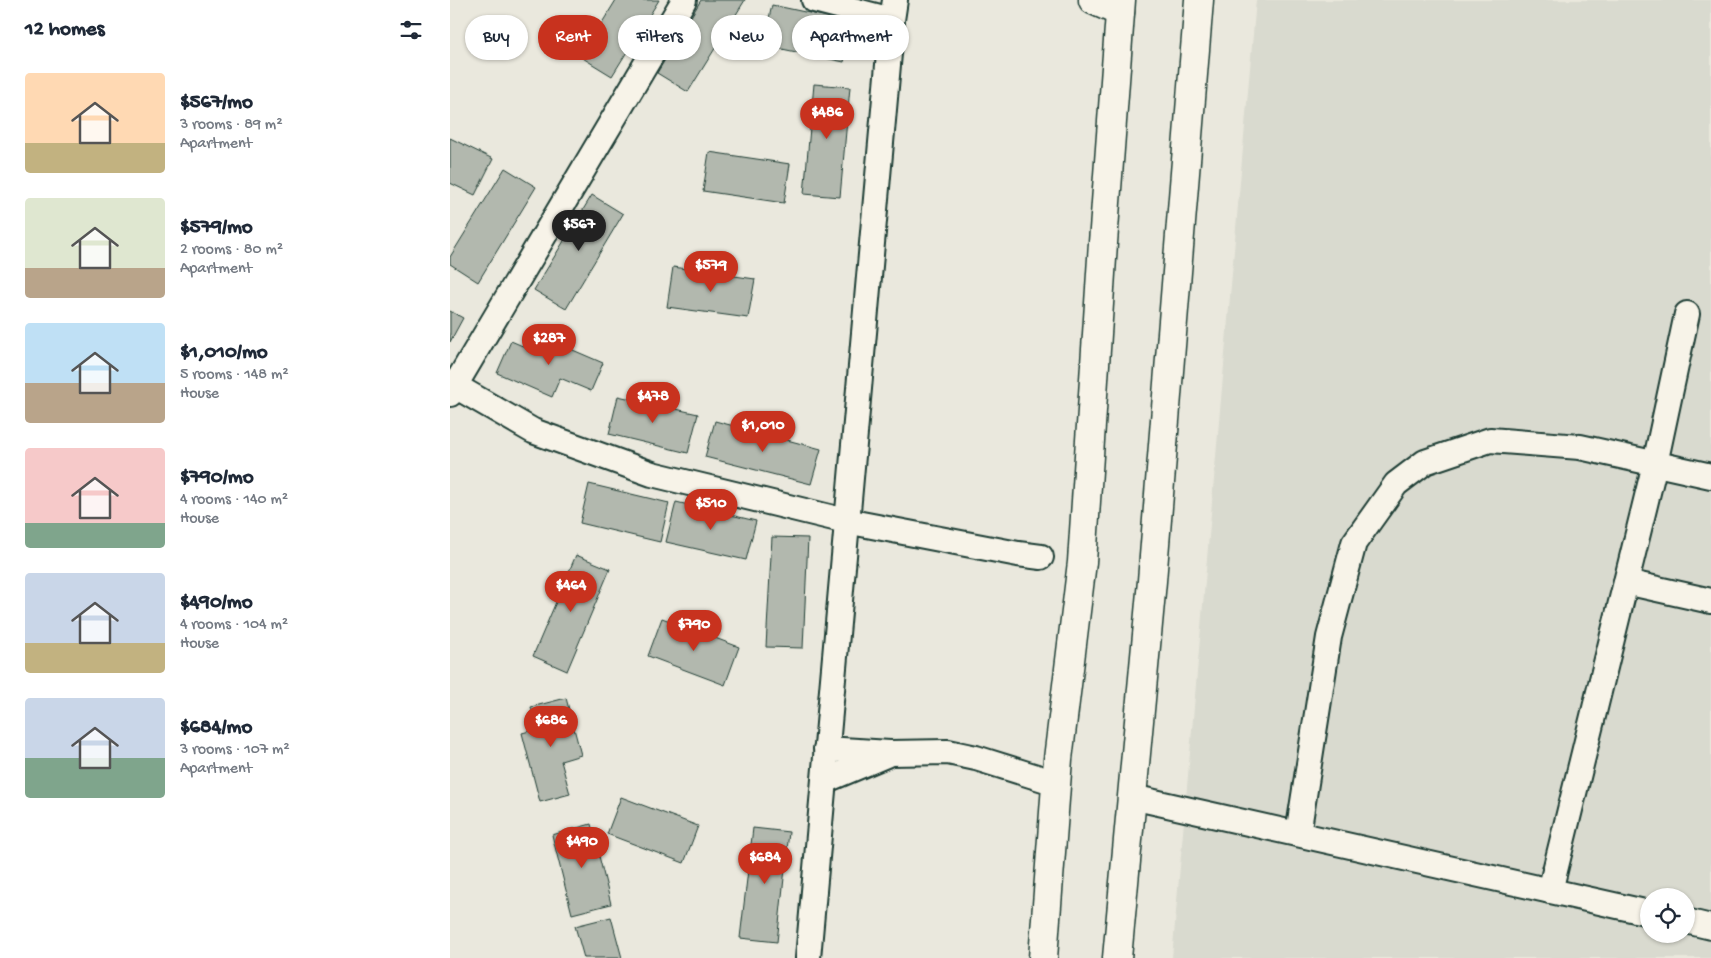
<!DOCTYPE html>
<meta charset="utf-8">
<style>
body{margin:0;font-family:"Gochi Hand",sans-serif;background:#f6f6f7;color:#1f2937;height:100vh;display:flex;flex-direction:column;font-size:19px;white-space:nowrap}
*{box-sizing:border-box;margin:0}
p{font-size:16px;color:#747a83}
.icon{flex:none;width:28px;height:28px;fill:none;stroke:currentColor;stroke-width:2;stroke-linecap:round;stroke-linejoin:round}
.map{position:relative;flex:1;overflow:hidden}
.sheet{display:flex;flex-direction:column;background:#fff;width:450px}
.sheet>*{flex:none}
.guide{position:absolute;left:15px;top:15px;width:475px;height:45px;display:flex;gap:10px}
.tools{position:absolute;left:1190px;top:888px;display:grid;gap:10px}
.tools a{display:grid;place-items:center;width:55px;height:55px;border-radius:50%;background:#fff;box-shadow:0 1px 4px #0004;font-size:25px}
.price{position:absolute;translate:-50% -42px;padding:0 11px;border-radius:18px;background:#c8321e;color:#fff;font-size:16px;line-height:32px;filter:drop-shadow(0 1px 2px #0008)}
.price::after{content:'';position:absolute;left:50%;top:30px;width:15px;height:11px;margin-left:-8px;background:inherit;clip-path:polygon(0 0,100% 0,50% 100%)}
.price.current{background:#222;color:#fff}
ul{padding:0;list-style:none}
li{display:flex;align-items:center;gap:15px;height:125px;padding:0 25px}
li span{display:grid;place-items:center;flex:none;width:140px;height:100px;border-radius:5px;color:#555}
li>.icon{margin-inline-start:auto}
span .icon{width:60px;height:60px;fill:#fffc;stroke-width:1}
li b{font-size:21px}
h2{display:flex;justify-content:space-between;align-items:center;height:60px;padding:0 25px;font-size:21px}
.pill{padding:0 18px;border-radius:22px;background:#fff;box-shadow:0 1px 4px #0004;font-size:18px;line-height:45px}
.pill.current{background:#c8321e;color:#fff}
main{display:flex;flex:1;min-height:0}
.map>svg:first-child{display:block}
.built{fill:#d9dacf;fill-rule:evenodd}
.building{fill:#b2b8ae;stroke:#1f3d34}
.lines{fill:none;stroke-linecap:round;stroke-linejoin:round}
.minor-casing{stroke:#1f3d34;stroke-width:28}
.tertiary-casing{stroke:#1f3d34;stroke-width:31}
.secondary-casing{stroke:#1f3d34;stroke-width:31}
.minor{stroke:#f7f3e8;stroke-width:24}
.tertiary{stroke:#f7f3e8;stroke-width:28}
.secondary{stroke:#f7f3e8;stroke-width:28}
</style>
<main>
<section class="sheet">
<h2>12 homes<svg class="icon" aria-label="filters" viewBox="0 0 24 24"><path d="M4 7h16M4 17h16"/><circle cx="9" cy="7" r="2"/><circle cx="15" cy="17" r="2"/></svg></h2>
<ul>
<li><span style="background:linear-gradient(#ffd9b3 70%,#c2b280 0)"><svg class="icon" aria-label="home" viewBox="0 0 24 24"><path d="M3 11l9-7 9 7M6 9v11h12V9"/></svg></span><div><b>$567/mo</b><p>3 rooms · 89 m²</p><p>Apartment</p></div></li>
<li><span style="background:linear-gradient(#dfe7d0 70%,#b9a48a 0)"><svg class="icon" aria-label="home" viewBox="0 0 24 24"><path d="M3 11l9-7 9 7M6 9v11h12V9"/></svg></span><div><b>$579/mo</b><p>2 rooms · 80 m²</p><p>Apartment</p></div></li>
<li><span style="background:linear-gradient(#bfe0f5 60%,#b9a48a 0)"><svg class="icon" aria-label="home" viewBox="0 0 24 24"><path d="M3 11l9-7 9 7M6 9v11h12V9"/></svg></span><div><b>$1,010/mo</b><p>5 rooms · 148 m²</p><p>House</p></div></li>
<li><span style="background:linear-gradient(#f6c9c9 75%,#7fa58c 0)"><svg class="icon" aria-label="home" viewBox="0 0 24 24"><path d="M3 11l9-7 9 7M6 9v11h12V9"/></svg></span><div><b>$790/mo</b><p>4 rooms · 140 m²</p><p>House</p></div></li>
<li><span style="background:linear-gradient(#c9d6e8 70%,#c2b280 0)"><svg class="icon" aria-label="home" viewBox="0 0 24 24"><path d="M3 11l9-7 9 7M6 9v11h12V9"/></svg></span><div><b>$490/mo</b><p>4 rooms · 104 m²</p><p>House</p></div></li>
<li><span style="background:linear-gradient(#c9d6e8 60%,#7fa58c 0)"><svg class="icon" aria-label="home" viewBox="0 0 24 24"><path d="M3 11l9-7 9 7M6 9v11h12V9"/></svg></span><div><b>$684/mo</b><p>3 rooms · 107 m²</p><p>Apartment</p></div></li>
</ul>
</section>
<div class="map">
<svg width="1261" height="958" viewBox="0 0 1261 958">
<rect width="100%" height="100%" fill="#eae8dd"/>
<filter id="ink" filterUnits="userSpaceOnUse"><feTurbulence type="fractalNoise" baseFrequency=".02" numOctaves="2"/><feDisplacementMap in="SourceGraphic" scale="10" xChannelSelector="R" yChannelSelector="G"/><feConvolveMatrix kernelMatrix="1 2 1 2 8 2 1 2 1" color-interpolation-filters="sRGB"/></filter>
<g filter="url(#ink)">
<!-- built -->
<path class="built" d="M806,0H1261V958H722ZM1199,896H1236V934H1199Z"/>
<!-- building -->
<g class="building">
<polygon points="166,0 209,0 162,76 131,57"/>
<polygon points="251,0 295,0 238,92 207,73"/>
<polygon points="322,5 402,22 394,62 313,45"/>
<polygon points="364,84 400,87 390,197 354,194"/>
<polygon points="0,138 43,159 25,195 0,183"/>
<polygon points="259,152 340,164 334,203 253,191"/>
<polygon points="55,168 86,187 28,282 0,264 0,257"/>
<polygon points="142,195 173,214 116,309 84,290"/>
<polygon points="223,267 305,279 298,318 217,307"/>
<polygon points="0,311 13,318 0,342"/>
<polygon points="88,335 153,363 141,391 110,378 102,397 47,373 61,341 82,350"/>
<polygon points="168,396 248,414 238,453 159,434"/>
<polygon points="265,421 371,449 361,484 255,457"/>
<polygon points="139,484 219,503 210,542 130,523"/>
<polygon points="226,502 306,521 296,560 216,542"/>
<polygon points="322,537 358,538 353,648 316,647"/>
<polygon points="126,555 160,569 117,671 83,656"/>
<polygon points="212,618 289,647 275,685 198,656"/>
<polygon points="116,698 131,755 111,761 120,794 90,802 72,733 87,729 81,707"/>
<polygon points="171,797 248,826 234,863 157,834"/>
<polygon points="141,824 161,904 122,914 102,835"/>
<polygon points="303,828 339,832 327,942 290,938"/>
<polygon points="161,917 172,958 134,958 125,926"/>
</g>
<g class="lines">
<!-- minor casing -->
<g class="minor-casing">
<g id="minor">
<polyline points="364,0 442,20"/>
<polyline points="0,383 83,431 202,474 396,521 568,554 591,557"/>
<polyline points="0,394 234,0"/>
<polyline points="1176,582 1261,601"/>
<polyline points="376,749 440,753 498,752 526,758 606,783"/>
<polyline points="374,781 436,755"/>
<polyline points="682,797 1199,913"/>
<polyline points="848,834 879,637 904,543 946,484 975,462 1040,440 1130,447 1261,476"/>
<polyline points="1100,891 1205,464 1237,314"/>
<polyline points="1236,921 1261,927"/>
<polyline points="358,958 442,20 445,0"/>
</g>
</g>
<!-- tertiary casing -->
<g class="tertiary-casing">
<polyline id="tertiary" points="643,0 670,12"/>
</g>
<!-- secondary casing -->
<g class="secondary-casing">
<g id="secondary">
<polyline points="593,958 608,759 632,562 653,243 671,0"/>
<polyline points="667,958 702,581 749,0"/>
</g>
</g>
<!-- minor -->
<use href="#minor" class="minor"/>
<!-- tertiary -->
<use href="#tertiary" class="tertiary"/>
<!-- secondary -->
<use href="#secondary" class="secondary"/>
</g>
</g>
</svg>
<div class="tools">
<a><svg class="icon" aria-label="locate" viewBox="0 0 24 24"><circle cx="12" cy="12" r="6"/><path d="M12 2v4M12 18v4M2 12h4M18 12h4"/></svg></a>
</div>
<b class="price" style="left:377px;top:140px">$486</b>
<b class="price current" style="left:129px;top:252px">$567</b>
<b class="price" style="left:261px;top:293px">$579</b>
<b class="price" style="left:99px;top:366px">$287</b>
<b class="price" style="left:203px;top:424px">$478</b>
<b class="price" style="left:313px;top:453px">$1,010</b>
<b class="price" style="left:261px;top:531px">$510</b>
<b class="price" style="left:121px;top:613px">$464</b>
<b class="price" style="left:244px;top:652px">$790</b>
<b class="price" style="left:101px;top:748px">$686</b>
<b class="price" style="left:132px;top:869px">$490</b>
<b class="price" style="left:315px;top:885px">$684</b>
<div class="guide">
<a class="pill">Buy</a>
<a class="pill current">Rent</a>
<a class="pill">Filters</a>
<a class="pill">New</a>
<a class="pill">Apartment</a>
</div>
</div>
</main>
